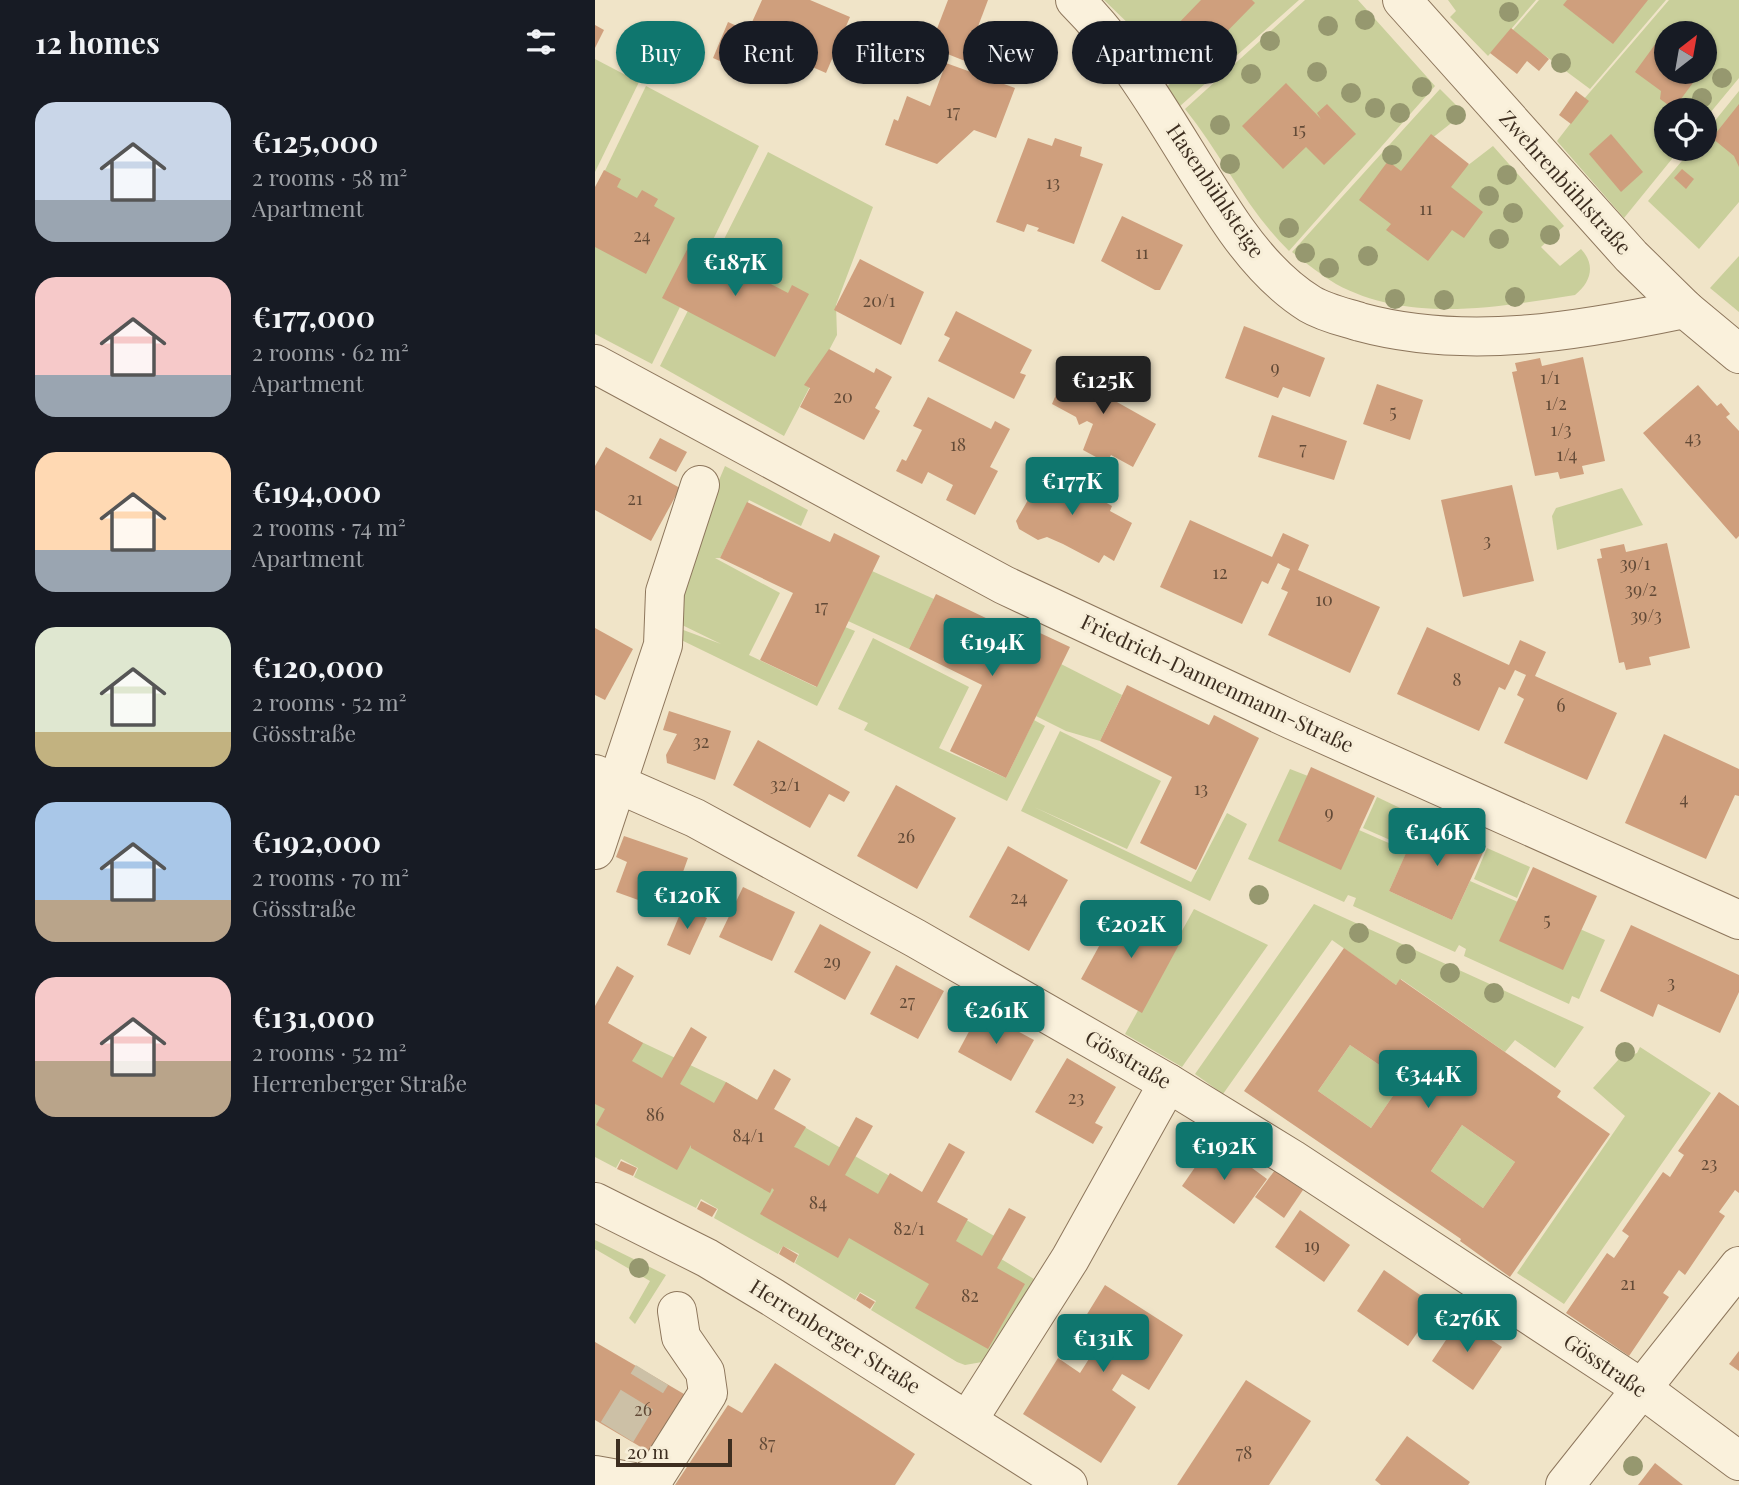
<!DOCTYPE html>
<meta charset="utf-8">
<style>
body{margin:0;font-family:"Playfair Display",serif;background:#20242c;color:#f1f3f6;height:100vh;display:flex;flex-direction:column;font-size:26px;white-space:nowrap}
*{box-sizing:border-box;margin:0}
p{font-size:23px;color:#9ea1a6}
.icon{flex:none;width:38px;height:38px;fill:none;stroke:currentColor;stroke-width:2;stroke-linecap:round;stroke-linejoin:round}
.map{position:relative;flex:1;overflow:hidden}
.panel{display:flex;flex-direction:column;background:#171b24;width:595px}
.panel>*{flex:none}
.guide{position:absolute;left:21px;top:21px;width:665px;height:63px;display:flex;gap:14px}
.needle{width:46px;rotate:31deg}
.fabs{position:absolute;left:1059px;top:21px;display:grid;gap:14px}
.fabs a{display:grid;place-items:center;width:63px;height:63px;border-radius:50%;background:#171b24;box-shadow:0 2px 5px #0004;font-size:35px}
.scale{position:absolute;left:21px;bottom:18px;width:116px;box-sizing:border-box;padding-left:7px;border:4px solid #3d2e20;border-top:0;font-size:19px;line-height:24px;white-space:nowrap;color:#3d2e20;-webkit-text-stroke:5px #f7eed8;paint-order:stroke}
.price{position:absolute;translate:-50% -60px;padding:0 16px;border-radius:7px;background:#0f766e;color:#fff;font-size:23px;line-height:46px;filter:drop-shadow(0 2px 4px #0008)}
.price::after{content:'';position:absolute;left:50%;top:42px;width:21px;height:16px;margin-left:-10px;background:inherit;clip-path:polygon(0 0,100% 0,50% 100%)}
.price.selected{background:#222;color:#fff}
ul{padding:0;list-style:none}
li{display:flex;align-items:center;gap:21px;height:175px;padding:0 35px}
li span{display:grid;place-items:center;flex:none;width:196px;height:140px;border-radius:21px;color:#555}
li>.icon{margin-inline-start:auto}
span .icon{width:84px;height:84px;fill:#fffc;stroke-width:1}
li b{font-size:30px}
h2{display:flex;justify-content:space-between;align-items:center;height:84px;padding:0 35px;font-size:30px}
.pill{padding:0 24px;border-radius:32px;background:#171b24;box-shadow:0 2px 5px #0004;font-size:24px;line-height:63px}
.pill.selected{background:#0f766e;color:#fff}
main{display:flex;flex:1;min-height:0}
.map>svg:first-child{display:block}
.green{fill:#c9cf9b;fill-rule:evenodd}
.building{fill:#cf9f7d;fill-rule:evenodd}
.lines{fill:none;stroke-linecap:round;stroke-linejoin:round}
.minor-tunnel{stroke:#ccc0a6;stroke-width:38;stroke-dasharray:38 19;stroke-linecap:butt}
.minor-casing{stroke:#8d765c;stroke-width:40}
.minor{stroke:#faf1dc;stroke-width:38}
.tree{fill:#96986f}
.labels{text-anchor:middle;stroke-width:6;stroke-linejoin:round;paint-order:stroke}
.number-label{font-size:18px;fill:#624a37}
.street-label{font-size:21px;fill:#3d2e20;stroke:#f7eed8}
</style>
<main>
<section class="panel">
<h2>12 homes<svg class="icon" aria-label="filters" viewBox="0 0 24 24"><path d="M4 7h16M4 17h16"/><circle cx="9" cy="7" r="2"/><circle cx="15" cy="17" r="2"/></svg></h2>
<ul>
<li><span style="background:linear-gradient(#c9d6e8 70%,#9aa5b1 0)"><svg class="icon" aria-label="home" viewBox="0 0 24 24"><path d="M3 11l9-7 9 7M6 9v11h12V9"/></svg></span><div><b>€125,000</b><p>2 rooms · 58 m²</p><p>Apartment</p></div></li>
<li><span style="background:linear-gradient(#f6c9c9 70%,#9aa5b1 0)"><svg class="icon" aria-label="home" viewBox="0 0 24 24"><path d="M3 11l9-7 9 7M6 9v11h12V9"/></svg></span><div><b>€177,000</b><p>2 rooms · 62 m²</p><p>Apartment</p></div></li>
<li><span style="background:linear-gradient(#ffd9b3 70%,#9aa5b1 0)"><svg class="icon" aria-label="home" viewBox="0 0 24 24"><path d="M3 11l9-7 9 7M6 9v11h12V9"/></svg></span><div><b>€194,000</b><p>2 rooms · 74 m²</p><p>Apartment</p></div></li>
<li><span style="background:linear-gradient(#dfe7d0 75%,#c2b280 0)"><svg class="icon" aria-label="home" viewBox="0 0 24 24"><path d="M3 11l9-7 9 7M6 9v11h12V9"/></svg></span><div><b>€120,000</b><p>2 rooms · 52 m²</p><p>Gösstraße</p></div></li>
<li><span style="background:linear-gradient(#a9c7e8 70%,#b9a48a 0)"><svg class="icon" aria-label="home" viewBox="0 0 24 24"><path d="M3 11l9-7 9 7M6 9v11h12V9"/></svg></span><div><b>€192,000</b><p>2 rooms · 70 m²</p><p>Gösstraße</p></div></li>
<li><span style="background:linear-gradient(#f6c9c9 60%,#b9a48a 0)"><svg class="icon" aria-label="home" viewBox="0 0 24 24"><path d="M3 11l9-7 9 7M6 9v11h12V9"/></svg></span><div><b>€131,000</b><p>2 rooms · 52 m²</p><p>Herrenberger Straße</p></div></li>
</ul>
</section>
<div class="map">
<svg width="1144" height="1485" viewBox="0 0 1144 1485">
<rect width="100%" height="100%" fill="#f0e4c8"/>
<!-- green -->
<g class="green">
<polygon points="509,0 704,0 584,107 571,88 581,77 546,40 541,44 537,37 542,32"/>
<path d="M710,0H763L840,86L694,251C651,209 627,155 590,109Z"/>
<polygon points="853,0 941,0 893,56 855,17 861,11"/>
<polygon points="944,0 1071,0 995,89 917,31"/>
<path d="M1074,0H1144V78L1110,119V110H1071V149H1085L1029,218L962,141L992,102L989,99ZM1071,33H1110V72H1071Z"/>
<polygon points="0,59 44,82 0,172"/>
<polygon points="51,86 164,146 57,364 0,334 0,191"/>
<path d="M845,89L869,113L836,139L872,166L898,146L969,226L946,247L965,266L986,249C1001,265 996,282 980,295C902,307 815,324 741,284C726,275 711,263 697,252Z"/>
<polygon points="1144,91 1144,202 1104,249 1053,201 1097,149 1110,149 1110,133"/>
<polygon points="173,152 278,207 241,305 242,335 189,436 65,366"/>
<polygon points="1144,256 1144,312 1115,288"/>
<polygon points="130,466 213,510 206,526 154,500 125,558 120,558 185,593 154,655 221,687 250,627 260,631 222,706 78,636 83,628 126,644 85,624 80,584"/>
<polygon points="1027,488 1048,525 962,550 957,516 961,508"/>
<polygon points="277,571 339,599 314,649 253,621"/>
<polygon points="278,638 374,687 344,748 411,778 439,720 450,726 412,801 269,730 273,723 243,709"/>
<polygon points="466,664 527,695 505,741 471,731 441,716"/>
<polygon points="465,731 566,781 532,849 439,807 596,882 632,813 652,824 615,901 426,811"/>
<polygon points="695,769 713,776 764,830 812,851 794,891 857,920 875,881 1010,940 984,999 977,996 974,1004 869,956 871,949 864,945 860,952 758,906 761,898 753,895 749,902 653,859"/>
<polygon points="782,797 824,817 811,847 768,828"/>
<polygon points="892,848 935,867 922,898 879,879"/>
<polygon points="719,904 989,1027 960,1068 920,1040 910,1052 806,979 801,985 737,940 628,1094 600,1074"/>
<polygon points="599,909 673,945 587,1067 530,1034"/>
<polygon points="0,1020 131,1082 401,1237 393,1251 439,1279 387,1362 370,1365 362,1362 276,1310 281,1301 265,1292 260,1300 200,1263 204,1254 188,1246 183,1254 119,1218 123,1209 106,1199 101,1208 39,1177 43,1168 26,1159 21,1168 0,1157"/>
<polygon points="755,1045 808,1081 776,1128 723,1091"/>
<polygon points="1045,1047 1116,1093 969,1304 922,1273 1030,1116 998,1088 1024,1059 1042,1053"/>
<polygon points="867,1125 920,1162 888,1208 836,1171"/>
<polygon points="0,1240 71,1275 40,1324 34,1318 55,1281 0,1249"/>
</g>
<!-- building -->
<g class="building">
<polygon points="167,0 215,0 255,17 231,73 160,42 147,71 118,58 133,22 153,31"/>
<polygon points="353,0 393,0 370,61 335,47"/>
<polygon points="606,0 657,0 660,3 606,58 577,30"/>
<polygon points="972,0 1053,0 1018,44 968,5"/>
<polygon points="0,25 9,30 0,48"/>
<polygon points="916,28 954,59 944,71 932,61 922,74 895,53"/>
<polygon points="1072,28 1079,33 1071,33 1071,72 1106,72 1083,103 1072,104 1065,99 1066,91 1040,72"/>
<polygon points="351,63 420,88 401,138 379,130 342,164 290,145 299,119 303,121 312,96 335,106"/>
<polygon points="691,83 726,119 722,113 732,104 761,134 729,165 711,147 688,169 647,126"/>
<polygon points="981,91 994,101 976,124 964,115"/>
<polygon points="1144,104 1144,167 1139,156 1117,138"/>
<polygon points="836,134 874,164 856,187 888,212 869,238 857,230 833,261 791,230 796,224 764,200 793,161 806,171"/>
<polygon points="1016,134 1048,172 1026,192 994,154"/>
<polygon points="433,138 457,146 460,138 487,147 485,156 508,164 479,244 442,231 444,228 432,224 429,232 401,222"/>
<polygon points="1087,169 1099,179 1091,189 1079,178"/>
<polygon points="9,170 26,179 22,187 42,198 47,190 63,199 59,206 80,218 51,274 0,247 0,187"/>
<polygon points="527,216 588,245 565,290 560,290 506,261"/>
<polygon points="96,242 118,253 122,246 138,254 134,262 155,273 159,265 176,274 172,282 193,293 197,285 214,294 180,357 67,298"/>
<polygon points="265,259 329,292 306,345 239,310"/>
<polygon points="361,311 437,350 425,373 431,375 419,399 343,361 355,338 349,335"/>
<polygon points="649,326 730,358 715,397 688,387 683,398 630,378"/>
<polygon points="234,349 279,373 281,368 297,377 280,408 285,411 269,440 205,407 215,388 209,385"/>
<polygon points="988,357 1010,461 987,466 989,474 965,479 963,472 940,476 917,372 922,371 920,363 945,358 947,366"/>
<polygon points="475,362 515,379 513,382 519,385 513,397 561,424 538,467 516,455 512,463 488,450 498,424 492,421 484,425 481,417 457,404"/>
<polygon points="782,384 828,400 815,440 768,424"/>
<polygon points="1103,385 1122,406 1126,403 1135,414 1131,417 1144,431 1144,536 1141,539 1048,433"/>
<polygon points="333,397 396,429 400,421 415,429 395,467 403,471 380,515 351,500 358,485 333,472 327,484 301,471 307,459 311,461 327,430 318,426"/>
<polygon points="677,415 752,441 739,480 663,457"/>
<polygon points="65,438 92,452 81,472 54,458"/>
<polygon points="11,447 85,488 56,541 0,510 0,466"/>
<polygon points="442,467 464,479 468,472 495,487 492,492 517,506 515,511 537,523 519,561 509,555 504,563 468,544 452,537 443,540 424,529 421,521 437,493 433,483"/>
<polygon points="917,485 939,581 868,597 846,500"/>
<polygon points="152,502 235,542 239,533 285,556 222,687 165,660 198,593 125,558"/>
<polygon points="595,520 677,557 688,533 714,545 703,570 785,607 755,673 673,635 693,592 686,589 695,569 688,566 683,563 673,584 667,581 647,624 565,587"/>
<polygon points="1072,543 1095,648 1054,657 1056,665 1031,670 1029,662 1024,663 1002,559 1007,558 1005,549 1029,544 1031,552"/>
<polygon points="341,594 426,635 430,626 475,647 411,778 355,751 387,685 314,649"/>
<polygon points="832,627 914,665 925,640 951,652 940,676 1022,713 992,780 909,743 929,699 922,695 931,675 920,670 910,690 904,687 884,731 802,694"/>
<polygon points="0,628 38,649 10,700 0,695"/>
<polygon points="532,685 614,725 619,715 664,738 601,870 545,843 577,777 505,741"/>
<polygon points="74,711 136,731 120,780 72,763 71,755 82,734 68,730"/>
<polygon points="1069,734 1144,769 1144,796 1140,795 1111,859 1030,823"/>
<polygon points="163,740 255,792 249,802 234,794 215,828 138,785"/>
<polygon points="716,767 780,796 746,870 683,841"/>
<polygon points="301,785 361,818 322,889 262,856"/>
<polygon points="827,817 891,846 857,920 794,891"/>
<polygon points="29,836 93,858 74,911 21,892 32,862 21,857"/>
<polygon points="413,846 473,880 434,951 374,917"/>
<polygon points="938,867 1002,896 968,970 904,941"/>
<polygon points="148,887 200,912 177,961 124,937"/>
<polygon points="88,907 112,918 95,955 72,945"/>
<polygon points="525,908 586,941 547,1013 486,979"/>
<polygon points="225,924 276,952 250,1000 199,972"/>
<polygon points="1036,925 1144,975 1144,992 1125,1033 1063,1004 1058,1017 1005,991"/>
<path d="M749,948L801,985L805,979L966,1091L962,1097L1015,1134L915,1277L865,1241L866,1239L649,1091ZM755,1045L808,1081L776,1128L723,1091ZM867,1125L920,1162L888,1208L836,1171Z"/>
<polygon points="301,965 349,991 323,1039 275,1014"/>
<polygon points="22,966 39,976 13,1023 48,1043 37,1061 67,1078 96,1027 112,1037 85,1084 119,1103 131,1082 162,1100 179,1069 196,1079 179,1109 211,1127 199,1147 202,1148 234,1166 261,1117 278,1126 250,1175 283,1194 295,1173 327,1192 354,1143 370,1152 342,1202 373,1219 361,1241 387,1256 414,1208 431,1217 402,1268 430,1284 393,1349 320,1308 334,1284 254,1238 243,1258 165,1214 179,1190 177,1188 175,1193 96,1148 96,1145 82,1170 1,1125 10,1109 0,1104 0,1006"/>
<polygon points="385,1011 439,1040 416,1081 363,1052"/>
<polygon points="472,1058 521,1087 500,1123 508,1127 498,1144 440,1112"/>
<polygon points="1124,1092 1144,1106 1144,1193 1140,1190 1124,1212 1130,1216 1090,1275 1084,1270 1068,1293 1074,1297 1034,1356 971,1313 1012,1253 1019,1258 1034,1236 1027,1231 1068,1172 1075,1177 1089,1155 1083,1151"/>
<polygon points="619,1140 672,1179 639,1224 587,1186"/>
<polygon points="26,1161 42,1168 38,1176 22,1169"/>
<polygon points="680,1170 708,1190 689,1218 660,1197"/>
<polygon points="106,1201 122,1209 117,1217 102,1209"/>
<polygon points="705,1210 755,1245 729,1282 680,1247"/>
<polygon points="188,1246 203,1255 199,1263 184,1254"/>
<polygon points="789,1270 841,1306 813,1346 762,1311"/>
<polygon points="510,1285 588,1335 554,1390 527,1374 517,1390 541,1407 506,1463 428,1414 463,1358 485,1373 499,1351 478,1337"/>
<polygon points="265,1293 280,1302 275,1309 261,1300"/>
<polygon points="865,1319 907,1347 878,1390 837,1361"/>
<polygon points="0,1342 101,1401 66,1459 0,1420"/>
<polygon points="1144,1351 1144,1371 1134,1364"/>
<polygon points="180,1363 320,1454 300,1485 80,1485 133,1405 147,1413"/>
<polygon points="651,1380 716,1421 674,1485 582,1485"/>
<polygon points="812,1436 875,1482 873,1485 786,1485 780,1480"/>
<polygon points="1060,1463 1088,1485 1043,1485"/>
</g>
<g class="lines">
<!-- minor-tunnel -->
<polyline class="minor-tunnel" points="22,1432 57,1375"/>
<!-- minor casing -->
<g class="minor-casing">
<g id="minor">
<path d="M480,0C547,67 587,153 641,230C661,258 686,286 715,304C730,313 749,317 765,322C872,351 984,331 1090,309"/>
<polyline points="807,0 1036,256 1090,309 1144,354"/>
<polyline points="0,364 409,585 697,720 1144,920"/>
<polyline points="0,774 100,818 320,938 573,1083 697,1159 1046,1388 1144,1461"/>
<polyline points="0,850 68,645 70,592 105,485"/>
<polyline points="0,1202 112,1258 177,1297 473,1485"/>
<polyline points="373,1420 475,1259 573,1083"/>
<polyline points="0,1475 45,1483 60,1477 113,1393 110,1372 86,1337 82,1311"/>
<polyline points="970,1485 1144,1266"/>
</g>
</g>
<!-- minor -->
<use href="#minor" class="minor"/>
</g>
<!-- trees -->
<g class="tree">
<circle cx="914" cy="12" r="10"/>
<circle cx="770" cy="20" r="10"/>
<circle cx="733" cy="26" r="10"/>
<circle cx="675" cy="41" r="10"/>
<circle cx="966" cy="63" r="10"/>
<circle cx="722" cy="72" r="10"/>
<circle cx="656" cy="74" r="10"/>
<circle cx="1127" cy="78" r="10"/>
<circle cx="827" cy="87" r="10"/>
<circle cx="756" cy="93" r="10"/>
<circle cx="1107" cy="98" r="10"/>
<circle cx="780" cy="108" r="10"/>
<circle cx="805" cy="113" r="10"/>
<circle cx="861" cy="115" r="10"/>
<circle cx="625" cy="125" r="10"/>
<circle cx="797" cy="155" r="10"/>
<circle cx="635" cy="164" r="10"/>
<circle cx="912" cy="175" r="10"/>
<circle cx="894" cy="196" r="10"/>
<circle cx="918" cy="213" r="10"/>
<circle cx="694" cy="228" r="10"/>
<circle cx="955" cy="235" r="10"/>
<circle cx="904" cy="239" r="10"/>
<circle cx="710" cy="253" r="10"/>
<circle cx="773" cy="256" r="10"/>
<circle cx="734" cy="268" r="10"/>
<circle cx="920" cy="297" r="10"/>
<circle cx="800" cy="299" r="10"/>
<circle cx="849" cy="300" r="10"/>
<circle cx="664" cy="895" r="10"/>
<circle cx="764" cy="933" r="10"/>
<circle cx="811" cy="954" r="10"/>
<circle cx="855" cy="973" r="10"/>
<circle cx="899" cy="993" r="10"/>
<circle cx="1030" cy="1052" r="10"/>
<circle cx="44" cy="1268" r="10"/>
<circle cx="1038" cy="1466" r="10"/>
</g>
<g class="labels">
<!-- number labels -->
<g class="number-label">
<text x="358" y="118">17</text>
<text x="704" y="136">15</text>
<text x="458" y="189">13</text>
<text x="831" y="215">11</text>
<text x="47" y="242">24</text>
<text x="547" y="259">11</text>
<text x="284" y="307">20/1</text>
<text x="680" y="374">9</text>
<text x="955" y="384">1/1</text>
<text x="248" y="403">20</text>
<text x="961" y="410">1/2</text>
<text x="798" y="418">5</text>
<text x="966" y="436">1/3</text>
<text x="1098" y="444">43</text>
<text x="363" y="451">18</text>
<text x="708" y="455">7</text>
<text x="972" y="461">1/4</text>
<text x="40" y="505">21</text>
<text x="892" y="547">3</text>
<text x="1040" y="570">39/1</text>
<text x="625" y="579">12</text>
<text x="1046" y="596">39/2</text>
<text x="729" y="606">10</text>
<text x="226" y="613">17</text>
<text x="1051" y="622">39/3</text>
<text x="862" y="686">8</text>
<text x="966" y="712">6</text>
<text x="106" y="748">32</text>
<text x="190" y="791">32/1</text>
<text x="606" y="795">13</text>
<text x="1089" y="805">4</text>
<text x="734" y="819">9</text>
<text x="311" y="843">26</text>
<text x="424" y="904">24</text>
<text x="952" y="926">5</text>
<text x="237" y="968">29</text>
<text x="1076" y="989">3</text>
<text x="312" y="1008">27</text>
<text x="481" y="1104">23</text>
<text x="60" y="1121">86</text>
<text x="153" y="1142">84/1</text>
<text x="1114" y="1170">23</text>
<text x="223" y="1209">84</text>
<text x="314" y="1235">82/1</text>
<text x="717" y="1252">19</text>
<text x="1033" y="1290">21</text>
<text x="375" y="1302">82</text>
<text x="48" y="1416">26</text>
<text x="172" y="1450">87</text>
<text x="649" y="1459">78</text>
</g>
<!-- street labels -->
<g class="street-label">
<text transform="translate(970 183) rotate(48)" y="7">Zwehrenbühlstraße</text>
<text transform="translate(620 191) rotate(56)" y="7">Hasenbühlsteige</text>
<text transform="translate(622 684) rotate(25)" y="7">Friedrich-Dannenmann-Straße</text>
<text transform="translate(533 1060) rotate(30)" y="7">Gösstraße</text>
<text transform="translate(240 1337) rotate(32)" y="7">Herrenberger Straße</text>
<text transform="translate(1010 1366) rotate(34)" y="7">Gösstraße</text>
</g>
</g>
</svg>
<div class="fabs">
<a><svg class="needle" viewBox="-14 -14 28 28"><path d="M0-13l5 13h-10z" fill="#e53935"/><path d="M0 13l5-13h-10z" fill="#9ea1a6"/></svg></a>
<a><svg class="icon" aria-label="locate" viewBox="0 0 24 24"><circle cx="12" cy="12" r="6"/><path d="M12 2v4M12 18v4M2 12h4M18 12h4"/></svg></a>
</div>
<div class="scale">20 m</div>
<b class="price" style="left:140px;top:298px">€187K</b>
<b class="price selected" style="left:508px;top:416px">€125K</b>
<b class="price" style="left:477px;top:517px">€177K</b>
<b class="price" style="left:397px;top:678px">€194K</b>
<b class="price" style="left:842px;top:868px">€146K</b>
<b class="price" style="left:92px;top:931px">€120K</b>
<b class="price" style="left:536px;top:960px">€202K</b>
<b class="price" style="left:401px;top:1046px">€261K</b>
<b class="price" style="left:833px;top:1110px">€344K</b>
<b class="price" style="left:629px;top:1182px">€192K</b>
<b class="price" style="left:872px;top:1354px">€276K</b>
<b class="price" style="left:508px;top:1374px">€131K</b>
<div class="guide">
<a class="pill selected">Buy</a>
<a class="pill">Rent</a>
<a class="pill">Filters</a>
<a class="pill">New</a>
<a class="pill">Apartment</a>
</div>
</div>
</main>
